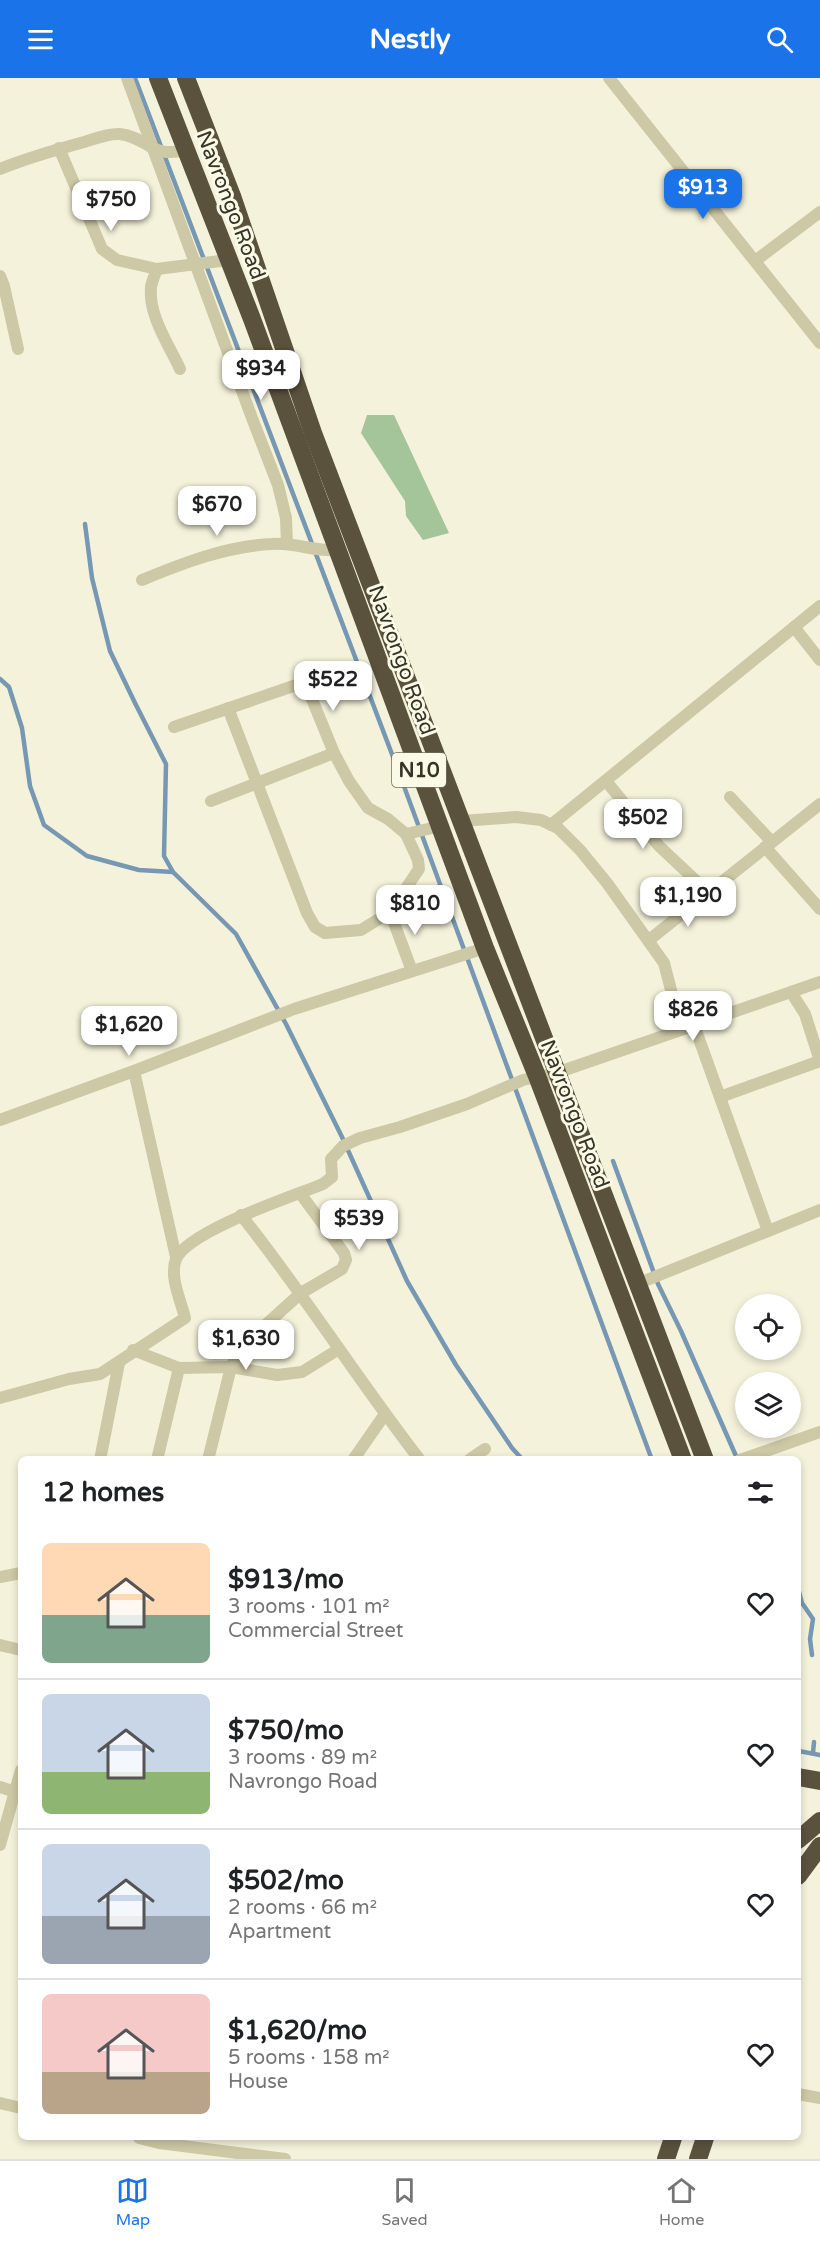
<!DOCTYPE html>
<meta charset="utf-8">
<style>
body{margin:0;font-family:"Varela Round",sans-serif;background:#f2f2f2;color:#202124;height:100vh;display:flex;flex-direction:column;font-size:22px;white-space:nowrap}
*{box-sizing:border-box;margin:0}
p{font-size:20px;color:#757577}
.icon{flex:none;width:33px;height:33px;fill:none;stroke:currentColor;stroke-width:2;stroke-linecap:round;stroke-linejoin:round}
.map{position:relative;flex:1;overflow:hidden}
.panel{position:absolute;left:18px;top:1378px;width:783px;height:684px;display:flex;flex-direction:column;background:#fff;border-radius:9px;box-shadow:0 3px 9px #0003}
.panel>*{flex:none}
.controls{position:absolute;left:735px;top:1216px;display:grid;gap:12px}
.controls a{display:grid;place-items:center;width:66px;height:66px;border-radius:50%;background:#fff;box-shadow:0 3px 9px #0003;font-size:30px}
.price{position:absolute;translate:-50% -51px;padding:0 14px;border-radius:12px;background:#fff;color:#222;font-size:20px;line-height:39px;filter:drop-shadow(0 2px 3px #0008)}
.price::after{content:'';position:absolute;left:50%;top:36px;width:18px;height:14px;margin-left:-9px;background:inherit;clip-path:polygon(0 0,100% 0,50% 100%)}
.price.selected{background:#1a73e8;color:#fff}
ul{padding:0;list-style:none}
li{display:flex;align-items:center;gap:18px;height:150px;padding:0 24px}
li+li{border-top:2px solid #e0e0e0}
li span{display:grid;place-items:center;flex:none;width:168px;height:120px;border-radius:9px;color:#555}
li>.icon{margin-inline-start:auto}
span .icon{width:72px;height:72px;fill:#fffc;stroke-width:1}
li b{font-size:26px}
h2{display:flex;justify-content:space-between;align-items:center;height:72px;padding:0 24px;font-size:26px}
header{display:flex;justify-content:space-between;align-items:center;height:78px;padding:0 24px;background:#1a73e8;color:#fff;font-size:27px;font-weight:700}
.tab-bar{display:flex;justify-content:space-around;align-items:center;height:84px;border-top:2px solid #e0e0e0;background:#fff;font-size:16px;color:#757577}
.tab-bar a{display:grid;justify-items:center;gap:3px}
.tab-bar .selected{color:#1a73e8}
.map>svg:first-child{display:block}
.green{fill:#a4c499}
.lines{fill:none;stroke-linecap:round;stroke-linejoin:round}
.stream{stroke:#7798b3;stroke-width:4.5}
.street{stroke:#cdc8a5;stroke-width:12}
.highway{stroke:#5a523d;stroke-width:18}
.labels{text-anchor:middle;stroke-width:6;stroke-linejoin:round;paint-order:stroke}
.shield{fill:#fbfae7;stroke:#726f61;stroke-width:1.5}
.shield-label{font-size:20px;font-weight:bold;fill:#383327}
.street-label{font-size:21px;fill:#383327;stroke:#fbfae7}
</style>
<header><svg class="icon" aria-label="menu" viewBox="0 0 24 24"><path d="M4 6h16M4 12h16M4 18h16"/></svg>Nestly<svg class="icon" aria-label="search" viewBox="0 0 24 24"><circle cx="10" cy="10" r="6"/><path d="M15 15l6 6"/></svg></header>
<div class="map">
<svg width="820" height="2081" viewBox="0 0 820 2081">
<rect width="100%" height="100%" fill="#f4f2da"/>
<!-- green -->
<polygon class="green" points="367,337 394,337 449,455 423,462 406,438 405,423 361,355"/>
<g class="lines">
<!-- stream -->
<g class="stream">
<polyline points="135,0 398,692 652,1382"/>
<polyline points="85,446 92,500 110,573 135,625 166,686 164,778 173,794 236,856 286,946 342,1059 407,1203 456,1287 512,1370 523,1382"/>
<polyline points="0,601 9,609 22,650 30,708 44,747 87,778 139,792 173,794"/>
<polyline points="613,1083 658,1206 681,1253 736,1378"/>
<polyline points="798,1510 802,1525 813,1541 810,1561 812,1577"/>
<polyline points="799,1673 820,1677"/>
<polyline points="813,1675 814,1664"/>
</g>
<!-- street -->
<g class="street">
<polyline points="127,0 252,340 278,407 286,440 287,466"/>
<polyline points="609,0 820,265"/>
<polyline points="59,70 102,171 117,182 157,191 228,182"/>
<path d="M0,91C27,80 55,72 84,64C94,61 108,55 120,56C147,59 152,81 185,72"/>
<polyline points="755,183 820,134"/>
<path d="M157,191C155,196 152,203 151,209C148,237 169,267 180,291"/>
<polyline points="0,198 4,208 18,271"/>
<path d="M142,502C183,485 227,468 272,466C294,464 315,474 337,472"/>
<polyline points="794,549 820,582"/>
<polyline points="228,630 307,835 315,849 325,855 361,852 390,834 419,791 418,782 406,756"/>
<polyline points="174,649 305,604 334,675 349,703 368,730 388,741 406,756 441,748"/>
<polyline points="606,703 659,768 708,814"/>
<polyline points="730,719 772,764"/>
<polyline points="211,723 334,675"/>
<polyline points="461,743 516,739 541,742 558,750 580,772 607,805 664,885 671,912 677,953"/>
<polyline points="551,747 820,528"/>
<polyline points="765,769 820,831"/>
<polyline points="390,834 412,893"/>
<polyline points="649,862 820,726"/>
<polyline points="694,947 768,1153"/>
<polyline points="134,993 176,1179"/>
<polyline points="720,1019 820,983 805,936 791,914"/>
<polyline points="0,1042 134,993 294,931 485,870"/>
<path d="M241,1137C304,1216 358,1302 420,1382"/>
<polyline points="637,1206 820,1132"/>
<polyline points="133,1272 179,1290 157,1382"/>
<polyline points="179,1290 231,1289 277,1297 302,1294 339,1271"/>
<path d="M0,1320L69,1301L100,1296L185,1240C181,1223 169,1198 176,1181C188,1153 293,1118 323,1106L332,1099L331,1081L343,1068L360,1060L400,1049L467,1026L523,1002L556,995L820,904"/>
<polyline points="100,1382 119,1285"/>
<polyline points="208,1382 231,1289 240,1270 301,1215 342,1191 346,1182 344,1175 300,1115"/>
<polyline points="353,1382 385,1336"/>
<polyline points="469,1382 485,1371"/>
<polyline points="740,1382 820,1354"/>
<polyline points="0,1499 21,1495"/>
<polyline points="0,1567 21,1572"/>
<polyline points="0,1709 15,1714"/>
<polyline points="0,1767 21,1692"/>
<polyline points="798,2016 820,2020"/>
<polyline points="0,2025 21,2030"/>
<polyline points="139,2060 159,2065 285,2081"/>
</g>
<!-- highway -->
<g class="highway">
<polyline points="158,0 252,241 485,870 537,998 683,1382"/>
<polyline points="186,0 232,118 313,355 705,1382"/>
<polyline points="798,1699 820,1703"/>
<polyline points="798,1762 820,1743"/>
<polyline points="798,1798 820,1768"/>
<polyline points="666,2081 673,2060"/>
<polyline points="698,2081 705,2060"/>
</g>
</g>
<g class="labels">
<!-- shield labels -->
<rect class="shield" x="392" y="675" width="54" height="34" rx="4.5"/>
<g class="shield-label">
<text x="419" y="699">N10</text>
</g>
<!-- street labels -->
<g class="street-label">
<text transform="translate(231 127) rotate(69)" y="7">Navrongo Road</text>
<text transform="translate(402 582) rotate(70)" y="7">Navrongo Road</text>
<text transform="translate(575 1036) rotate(69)" y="7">Navrongo Road</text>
</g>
</g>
</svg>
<div class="controls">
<a><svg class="icon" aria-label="locate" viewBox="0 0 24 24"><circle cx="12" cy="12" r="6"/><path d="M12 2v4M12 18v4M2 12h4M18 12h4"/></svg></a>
<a><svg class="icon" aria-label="layers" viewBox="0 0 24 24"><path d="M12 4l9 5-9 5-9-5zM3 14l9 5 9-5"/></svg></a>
</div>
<b class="price selected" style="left:703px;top:142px">$913</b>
<b class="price" style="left:111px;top:154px">$750</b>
<b class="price" style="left:261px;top:323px">$934</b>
<b class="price" style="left:217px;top:459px">$670</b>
<b class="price" style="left:333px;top:634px">$522</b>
<b class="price" style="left:643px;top:772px">$502</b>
<b class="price" style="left:688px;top:850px">$1,190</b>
<b class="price" style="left:415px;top:858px">$810</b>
<b class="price" style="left:693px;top:964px">$826</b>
<b class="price" style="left:129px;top:979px">$1,620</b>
<b class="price" style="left:359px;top:1173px">$539</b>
<b class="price" style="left:246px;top:1293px">$1,630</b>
<section class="panel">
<h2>12 homes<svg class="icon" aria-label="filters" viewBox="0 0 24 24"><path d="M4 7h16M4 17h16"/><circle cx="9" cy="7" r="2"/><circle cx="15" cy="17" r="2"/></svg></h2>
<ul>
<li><span style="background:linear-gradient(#ffd9b3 60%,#7fa58c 0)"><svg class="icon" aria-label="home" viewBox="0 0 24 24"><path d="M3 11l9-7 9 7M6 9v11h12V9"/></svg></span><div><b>$913/mo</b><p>3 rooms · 101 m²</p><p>Commercial Street</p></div><svg class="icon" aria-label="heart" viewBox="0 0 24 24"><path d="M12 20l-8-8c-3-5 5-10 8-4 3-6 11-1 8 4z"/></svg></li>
<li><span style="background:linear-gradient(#c9d6e8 65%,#8fb573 0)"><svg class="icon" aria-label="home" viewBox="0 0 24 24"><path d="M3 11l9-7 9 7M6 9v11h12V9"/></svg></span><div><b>$750/mo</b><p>3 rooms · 89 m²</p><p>Navrongo Road</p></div><svg class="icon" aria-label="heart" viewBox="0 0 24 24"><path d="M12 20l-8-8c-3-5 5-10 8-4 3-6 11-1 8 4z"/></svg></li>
<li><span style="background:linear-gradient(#c9d6e8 60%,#9aa5b1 0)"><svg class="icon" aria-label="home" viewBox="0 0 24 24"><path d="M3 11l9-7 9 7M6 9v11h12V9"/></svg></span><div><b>$502/mo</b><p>2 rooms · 66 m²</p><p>Apartment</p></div><svg class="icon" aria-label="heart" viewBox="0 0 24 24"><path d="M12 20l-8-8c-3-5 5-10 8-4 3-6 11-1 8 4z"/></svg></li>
<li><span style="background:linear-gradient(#f6c9c9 65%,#b9a48a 0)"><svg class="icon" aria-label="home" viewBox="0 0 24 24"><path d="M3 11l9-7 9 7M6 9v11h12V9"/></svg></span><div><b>$1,620/mo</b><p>5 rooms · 158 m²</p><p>House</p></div><svg class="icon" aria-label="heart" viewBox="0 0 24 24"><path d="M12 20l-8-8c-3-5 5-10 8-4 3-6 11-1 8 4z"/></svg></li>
</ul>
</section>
</div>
<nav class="tab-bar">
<a class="selected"><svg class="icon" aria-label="map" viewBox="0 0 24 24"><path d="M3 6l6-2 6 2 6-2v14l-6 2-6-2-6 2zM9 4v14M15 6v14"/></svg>Map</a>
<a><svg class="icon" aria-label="saved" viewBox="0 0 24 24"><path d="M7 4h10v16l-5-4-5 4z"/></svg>Saved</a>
<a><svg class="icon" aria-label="home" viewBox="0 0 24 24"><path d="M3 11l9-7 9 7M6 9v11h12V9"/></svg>Home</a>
</nav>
